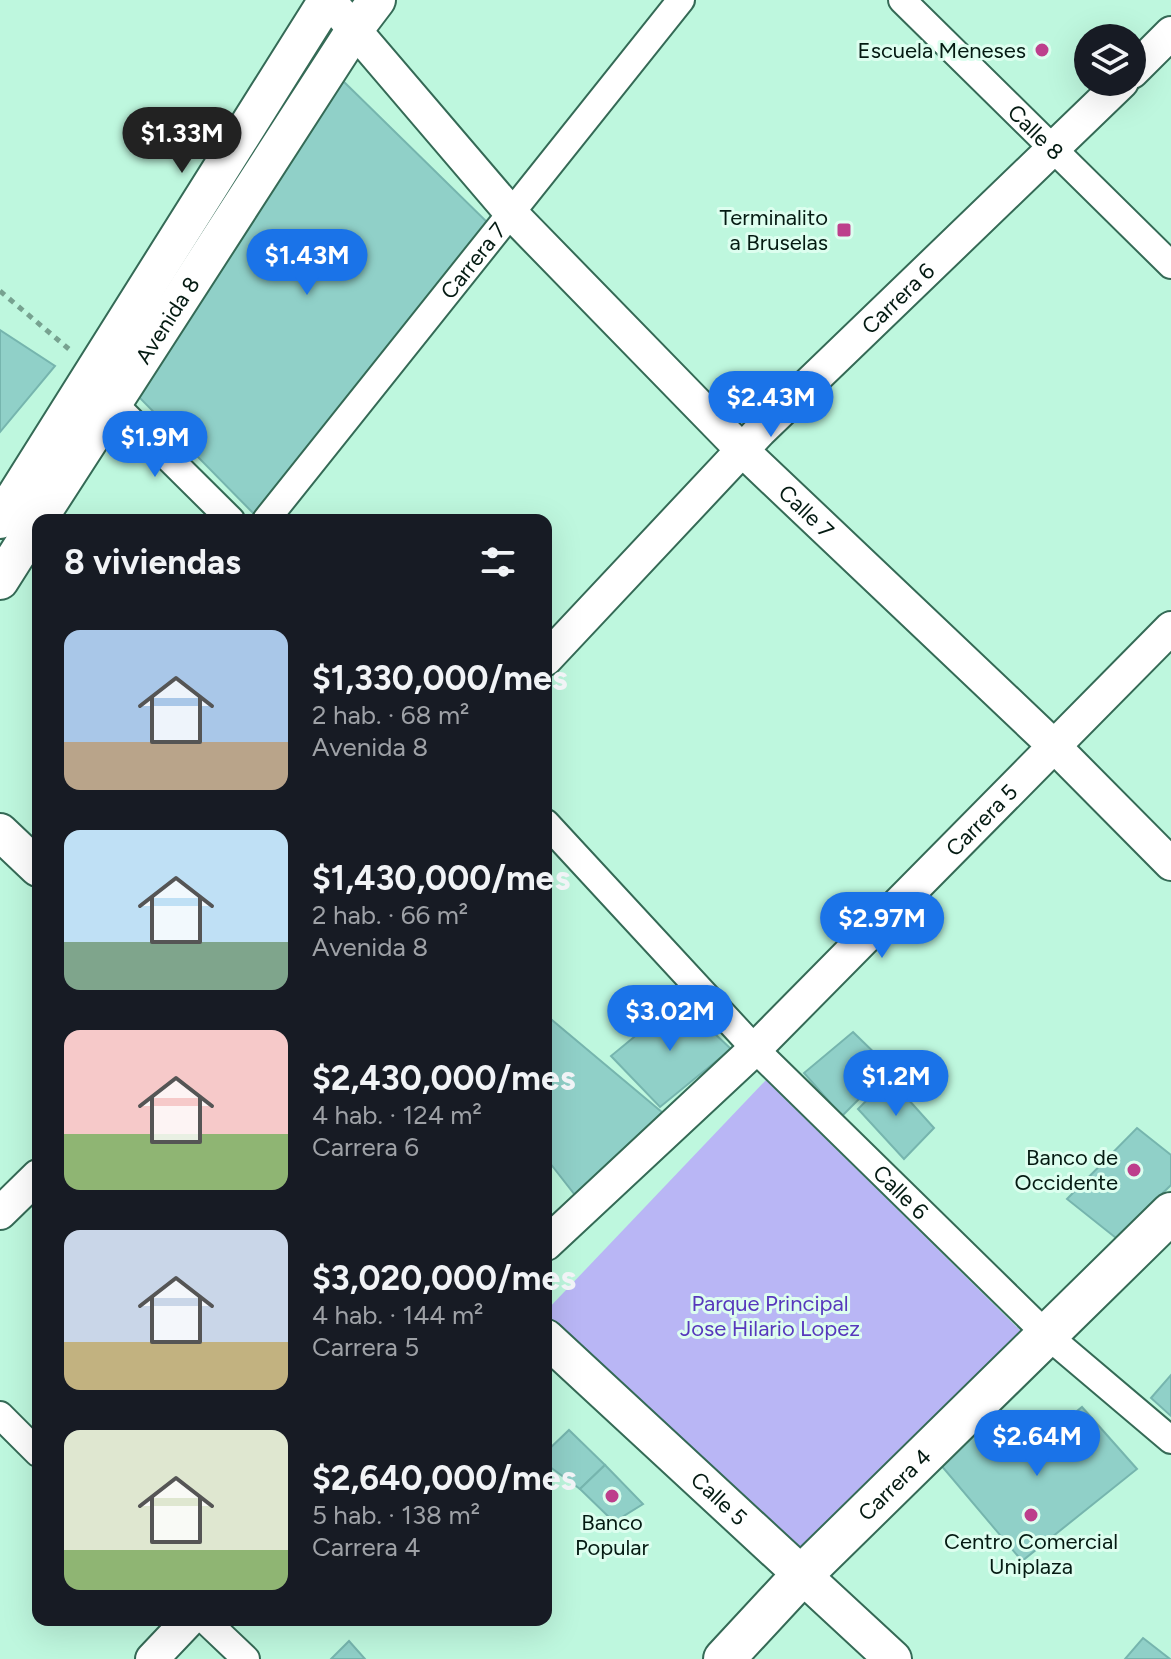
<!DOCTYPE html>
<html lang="es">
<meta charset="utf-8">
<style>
body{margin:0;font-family:Figtree,sans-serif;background:#242831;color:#f1f3f6;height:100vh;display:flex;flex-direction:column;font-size:30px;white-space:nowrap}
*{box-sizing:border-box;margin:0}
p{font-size:26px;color:#9ea1a6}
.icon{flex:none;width:44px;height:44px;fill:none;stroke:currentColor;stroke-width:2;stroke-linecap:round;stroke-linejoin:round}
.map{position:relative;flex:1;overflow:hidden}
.panel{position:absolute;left:32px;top:514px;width:520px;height:1112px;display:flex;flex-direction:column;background:#171b24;border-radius:16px;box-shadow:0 8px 32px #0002}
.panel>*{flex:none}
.fabs{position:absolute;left:1074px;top:24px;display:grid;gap:16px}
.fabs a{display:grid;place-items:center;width:72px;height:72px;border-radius:50%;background:#171b24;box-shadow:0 8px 32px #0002;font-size:40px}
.price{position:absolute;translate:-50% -68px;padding:0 18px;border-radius:28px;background:#1a73e8;color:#fff;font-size:26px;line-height:52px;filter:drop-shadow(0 2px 4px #0008)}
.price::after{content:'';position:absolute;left:50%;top:48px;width:24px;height:18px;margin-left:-12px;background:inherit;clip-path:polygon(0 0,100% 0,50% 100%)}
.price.selected{background:#222;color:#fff}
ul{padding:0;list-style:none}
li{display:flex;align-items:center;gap:24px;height:200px;padding:0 32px}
li span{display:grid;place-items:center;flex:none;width:224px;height:160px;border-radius:16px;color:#555}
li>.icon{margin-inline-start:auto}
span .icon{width:96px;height:96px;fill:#fffc;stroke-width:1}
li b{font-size:34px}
h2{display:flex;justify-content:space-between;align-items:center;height:96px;padding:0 32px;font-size:34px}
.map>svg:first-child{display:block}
.green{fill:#b9b6f5}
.building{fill:#90d0c8;stroke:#76b5ae;stroke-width:2}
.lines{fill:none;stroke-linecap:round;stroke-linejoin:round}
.minor-casing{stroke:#356a56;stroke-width:30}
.tertiary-casing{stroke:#356a56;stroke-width:36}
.secondary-casing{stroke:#356a56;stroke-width:40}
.primary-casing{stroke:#356a56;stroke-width:44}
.path{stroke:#77a290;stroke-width:5;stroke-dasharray:6 6;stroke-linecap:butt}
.minor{stroke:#fff;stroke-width:26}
.tertiary{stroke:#fff;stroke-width:32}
.secondary{stroke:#fff;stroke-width:36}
.primary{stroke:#fff;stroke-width:40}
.poi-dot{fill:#bd3f8c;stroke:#ddfeef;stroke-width:3}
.labels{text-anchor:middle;stroke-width:6;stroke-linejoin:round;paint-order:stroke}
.poi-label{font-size:22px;fill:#041a12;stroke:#ddfeef;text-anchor:end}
.street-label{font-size:22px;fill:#041a12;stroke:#ddfeef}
.park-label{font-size:22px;fill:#5738bc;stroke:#ddfeef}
</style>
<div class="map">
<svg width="1171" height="1659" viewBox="0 0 1171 1659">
<rect width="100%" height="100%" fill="#bef7de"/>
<!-- green -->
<polygon class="green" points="766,1080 1027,1337 795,1560 546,1334 546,1311"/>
<!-- building -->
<g class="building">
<polygon points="339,77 488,223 256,516 132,390"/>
<polygon points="0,330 55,366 0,432"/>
<polygon points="679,1000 731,1049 660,1107 611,1056"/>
<polygon points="546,1015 663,1113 575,1195 546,1158"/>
<polygon points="853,1032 890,1068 842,1116 804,1073"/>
<polygon points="889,1078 934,1128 904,1159 858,1109"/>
<polygon points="1137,1128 1171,1155 1171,1185 1116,1238 1067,1199"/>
<polygon points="1171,1375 1171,1416 1151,1398"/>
<polygon points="1082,1407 1137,1469 1022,1561 940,1464 986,1414 1024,1455"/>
<polygon points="569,1430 605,1465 580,1489 546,1464 546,1452"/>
<polygon points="605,1465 643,1504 614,1522 580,1489"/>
<polygon points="1143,1638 1170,1659 1125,1659"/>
<polygon points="349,1641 365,1659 331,1659"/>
</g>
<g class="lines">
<!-- minor casing -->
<g class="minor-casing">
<g id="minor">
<path id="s1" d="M902,0L1171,265"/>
<polyline points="103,393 231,520"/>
<path id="s2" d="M266,520L681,0"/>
<path id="s3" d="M546,823L755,1049L1047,1335L1171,1440"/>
<polyline points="0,1415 38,1453"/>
<polyline points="205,1620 246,1659"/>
</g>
</g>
<!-- tertiary casing -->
<g class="tertiary-casing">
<g id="tertiary">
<path id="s4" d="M329,0L511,213L742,450L1053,745L1171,864"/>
<polyline points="1132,72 1171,33"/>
<path id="s5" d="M546,659L760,431L1122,82"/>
<polyline points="0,1213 38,1176"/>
<path id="s6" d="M546,1244L755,1049L1171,628"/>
<polyline points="152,1659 189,1620"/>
</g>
</g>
<!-- secondary casing -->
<g class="secondary-casing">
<g id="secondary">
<polyline points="0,520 327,0"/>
<path id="s7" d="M38,520L355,29L377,0"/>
<polyline points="0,581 38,521"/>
<polyline points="0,832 38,868"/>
<path id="s8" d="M546,1338L893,1659"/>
</g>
</g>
<!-- primary casing -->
<g class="primary-casing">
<g id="primary">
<path id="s9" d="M724,1659L802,1575L1171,1213"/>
</g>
</g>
<!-- path -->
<polyline class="path" points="0,291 70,350"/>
<!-- minor -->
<use href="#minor" class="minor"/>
<!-- tertiary -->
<use href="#tertiary" class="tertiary"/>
<!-- secondary -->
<use href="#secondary" class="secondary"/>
<!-- primary -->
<use href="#primary" class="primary"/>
</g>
<!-- markers -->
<g class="poi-dot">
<circle cx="1042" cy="50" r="8"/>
<rect x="836" y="222" width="16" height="16" rx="4"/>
<circle cx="1134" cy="1170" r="8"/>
<circle cx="612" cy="1496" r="8"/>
<circle cx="1031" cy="1515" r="8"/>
</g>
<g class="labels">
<!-- poi labels -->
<g class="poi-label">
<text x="1026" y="58">Escuela Meneses</text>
<text x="828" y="225">Terminalito<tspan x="828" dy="25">a Bruselas</tspan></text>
<text x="1118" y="1165">Banco de<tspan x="1118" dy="25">Occidente</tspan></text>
<text x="612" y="1530" text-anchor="middle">Banco<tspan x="612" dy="25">Popular</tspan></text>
<text x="1031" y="1549" text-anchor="middle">Centro Comercial<tspan x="1031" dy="25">Uniplaza</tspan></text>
</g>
<!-- street labels -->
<g class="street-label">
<text dy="8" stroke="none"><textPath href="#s1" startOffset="188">Calle 8</textPath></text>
<text dy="8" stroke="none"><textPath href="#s2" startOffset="332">Carrera 7</textPath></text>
<text dy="8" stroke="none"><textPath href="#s5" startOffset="504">Carrera 6</textPath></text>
<text dy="8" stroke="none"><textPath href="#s7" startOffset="238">Avenida 8</textPath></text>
<text dy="8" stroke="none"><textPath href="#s4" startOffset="700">Calle 7</textPath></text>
<text dy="8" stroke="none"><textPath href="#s6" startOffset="608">Carrera 5</textPath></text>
<text dy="8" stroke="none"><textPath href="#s3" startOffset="512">Calle 6</textPath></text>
<text dy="8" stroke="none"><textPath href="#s9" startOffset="244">Carrera 4</textPath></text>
<text dy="8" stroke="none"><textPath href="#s8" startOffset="236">Calle 5</textPath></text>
</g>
<!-- park labels -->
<g class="park-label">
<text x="770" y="1311">Parque Principal<tspan x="770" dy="25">Jose Hilario Lopez</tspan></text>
</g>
</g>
</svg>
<div class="fabs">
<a><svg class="icon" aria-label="layers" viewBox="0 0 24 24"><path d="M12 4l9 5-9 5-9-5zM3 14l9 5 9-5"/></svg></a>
</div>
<b class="price selected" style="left:182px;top:175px">$1.33M</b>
<b class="price" style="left:307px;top:297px">$1.43M</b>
<b class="price" style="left:771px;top:439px">$2.43M</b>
<b class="price" style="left:155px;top:479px">$1.9M</b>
<b class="price" style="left:882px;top:960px">$2.97M</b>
<b class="price" style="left:670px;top:1053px">$3.02M</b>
<b class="price" style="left:896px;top:1118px">$1.2M</b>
<b class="price" style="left:1037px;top:1478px">$2.64M</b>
<section class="panel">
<h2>8 viviendas<svg class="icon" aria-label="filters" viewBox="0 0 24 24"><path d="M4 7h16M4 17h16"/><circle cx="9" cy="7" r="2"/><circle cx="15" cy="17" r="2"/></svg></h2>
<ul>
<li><span style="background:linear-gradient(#a9c7e8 70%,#b9a48a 0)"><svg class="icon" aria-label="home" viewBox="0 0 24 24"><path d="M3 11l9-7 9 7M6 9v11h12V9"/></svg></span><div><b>$1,330,000/mes</b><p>2 hab. · 68 m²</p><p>Avenida 8</p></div></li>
<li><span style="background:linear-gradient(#bfe0f5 70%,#7fa58c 0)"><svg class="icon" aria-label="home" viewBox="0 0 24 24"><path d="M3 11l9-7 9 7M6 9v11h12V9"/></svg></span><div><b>$1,430,000/mes</b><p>2 hab. · 66 m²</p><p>Avenida 8</p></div></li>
<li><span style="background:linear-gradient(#f6c9c9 65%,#8fb573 0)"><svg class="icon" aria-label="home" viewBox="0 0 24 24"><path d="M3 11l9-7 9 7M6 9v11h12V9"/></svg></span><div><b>$2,430,000/mes</b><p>4 hab. · 124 m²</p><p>Carrera 6</p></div></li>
<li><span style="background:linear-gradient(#c9d6e8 70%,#c2b280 0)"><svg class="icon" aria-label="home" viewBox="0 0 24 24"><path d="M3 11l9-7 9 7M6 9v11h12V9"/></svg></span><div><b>$3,020,000/mes</b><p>4 hab. · 144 m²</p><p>Carrera 5</p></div></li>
<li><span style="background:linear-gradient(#dfe7d0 75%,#8fb573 0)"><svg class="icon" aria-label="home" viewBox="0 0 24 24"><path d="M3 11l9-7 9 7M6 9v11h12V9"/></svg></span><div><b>$2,640,000/mes</b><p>5 hab. · 138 m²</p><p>Carrera 4</p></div></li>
</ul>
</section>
</div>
